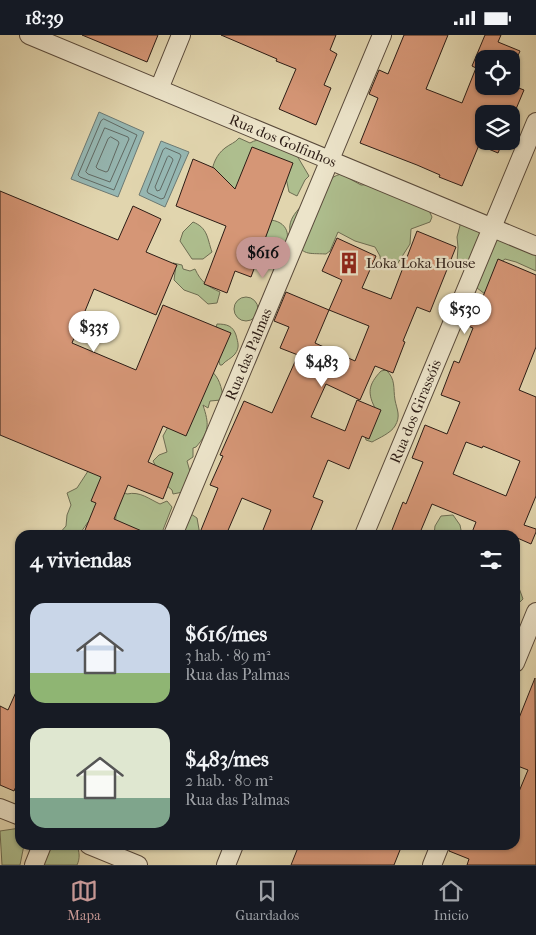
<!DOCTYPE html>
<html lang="es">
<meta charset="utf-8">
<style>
body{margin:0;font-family:"IM FELL French Canon",serif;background:#242831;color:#f1f3f6;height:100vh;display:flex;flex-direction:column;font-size:19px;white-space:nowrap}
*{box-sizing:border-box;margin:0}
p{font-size:16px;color:#9ea1a6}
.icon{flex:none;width:28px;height:28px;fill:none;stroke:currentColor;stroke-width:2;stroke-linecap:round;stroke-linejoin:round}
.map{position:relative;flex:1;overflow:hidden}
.drawer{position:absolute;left:15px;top:495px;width:505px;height:320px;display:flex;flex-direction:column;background:#171b24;border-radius:15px;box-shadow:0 1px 4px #0004}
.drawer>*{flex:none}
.fabs{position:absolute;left:475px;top:15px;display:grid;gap:10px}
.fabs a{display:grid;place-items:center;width:45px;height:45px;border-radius:10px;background:#171b24;box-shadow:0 1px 4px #0004;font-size:25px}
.price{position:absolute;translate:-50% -42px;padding:0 11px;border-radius:18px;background:#fff;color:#222;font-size:16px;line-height:32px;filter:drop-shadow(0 1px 2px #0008)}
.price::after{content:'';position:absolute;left:50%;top:30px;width:15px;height:11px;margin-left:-8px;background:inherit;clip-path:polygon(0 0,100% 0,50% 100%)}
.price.selected{background:#c59692;color:#111}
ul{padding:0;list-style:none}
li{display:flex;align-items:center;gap:15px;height:125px;padding:0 15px}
li span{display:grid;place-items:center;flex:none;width:140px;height:100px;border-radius:15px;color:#555}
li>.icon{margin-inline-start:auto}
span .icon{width:60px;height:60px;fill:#fffc;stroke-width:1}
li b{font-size:21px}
h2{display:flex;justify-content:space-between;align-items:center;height:60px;padding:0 15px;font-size:21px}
.status{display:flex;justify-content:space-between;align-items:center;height:35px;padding:0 25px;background:#171b24;direction:ltr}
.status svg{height:14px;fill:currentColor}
.menu{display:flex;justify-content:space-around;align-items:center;height:70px;border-top:1px solid #363941;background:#171b24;font-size:14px;color:#9ea1a6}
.menu a{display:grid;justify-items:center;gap:2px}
.menu .selected{color:#c59692}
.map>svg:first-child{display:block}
.green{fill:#aebe8e;stroke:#6d6d52}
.water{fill:#96b7b2;stroke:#6c7973}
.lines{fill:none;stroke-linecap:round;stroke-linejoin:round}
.shore{stroke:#616a64;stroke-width:1}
.building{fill:#d59676;stroke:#2c1c15;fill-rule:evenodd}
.minor-casing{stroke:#594a3b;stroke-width:20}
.minor{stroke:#ece4ca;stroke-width:18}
.labels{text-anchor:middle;stroke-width:4.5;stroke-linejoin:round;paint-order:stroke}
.street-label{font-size:15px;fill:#2c1c15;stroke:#ece4ca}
.poi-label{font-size:15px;fill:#2c1c15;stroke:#ece4ca;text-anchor:start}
</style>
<div class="status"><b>18:39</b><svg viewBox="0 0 49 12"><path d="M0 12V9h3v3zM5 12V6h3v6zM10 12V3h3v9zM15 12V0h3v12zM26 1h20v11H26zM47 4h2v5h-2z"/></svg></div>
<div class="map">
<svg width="536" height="830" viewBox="0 0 536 830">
<rect width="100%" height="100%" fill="#e1d5ae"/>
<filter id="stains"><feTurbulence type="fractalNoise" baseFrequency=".004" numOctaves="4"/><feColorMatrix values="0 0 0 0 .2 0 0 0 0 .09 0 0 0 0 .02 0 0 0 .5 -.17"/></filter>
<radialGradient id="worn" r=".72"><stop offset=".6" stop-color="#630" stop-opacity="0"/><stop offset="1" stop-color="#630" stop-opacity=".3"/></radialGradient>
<!-- green -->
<g class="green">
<path d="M239,103L250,108C260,102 264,107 273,111C280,115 289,116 296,119L309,141L305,145L297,161L289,157L283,129L237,168L211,140C213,129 216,120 225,113C230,109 235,108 239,103Z"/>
<path d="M341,139L361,150L376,149L426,169L432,182L430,187L411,194L410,209L396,231L391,233L381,230L380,221L375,212L355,206L338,197L330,216L326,219C307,218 304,221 293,204C282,185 301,172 314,159C323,151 329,142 341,139Z"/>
<polygon points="464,175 491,182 536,219 536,236 516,227 505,224 495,232 498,241 489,262 477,253 475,239 457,227 458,212 457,202"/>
<path d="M271,185C301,189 285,229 262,212Z"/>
<path d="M193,187C208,193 207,203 212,217L203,224H192L180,206L183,197Z"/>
<path d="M173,228L182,230L183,234L190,236L195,234C201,247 207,251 220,257L217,268L208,269L198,260L184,255L174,245L176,230Z"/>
<circle cx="246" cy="274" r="12"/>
<path d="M217,289C227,289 233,291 236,300C238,308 240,312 235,319C231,324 226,325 222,330H220C217,319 213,300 217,289Z"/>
<path d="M206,331C218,341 220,346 223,361L221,365L210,366L208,373L203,370C209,389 210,396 196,412L193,413V422L187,426L191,440L183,457L173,459L172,455L166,450L153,426L159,420L167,417L163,401L174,381Z"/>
<path d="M386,335C396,344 393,353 395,365C397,375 401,381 395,391C391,398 379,403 372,407L366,405L365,401L376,375C367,358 368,350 381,336Z"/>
<polygon points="92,430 108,434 94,485 88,487 79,500 58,500 66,491 67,480 71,470 67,458 77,453"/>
<path d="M121,456L127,459C140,456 149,464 160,469L167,466L172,472L161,500H128L115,492L116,480L113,471Z"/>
<polygon points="188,477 197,483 200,500 168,500"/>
<polygon points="453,480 460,490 462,500 434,500 435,491 441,481"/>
<polygon points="515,547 519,553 523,564 515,572"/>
<polygon points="20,793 20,810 24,810 20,830 2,830 0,796"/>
<path d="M36,810H76C80,816 80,824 77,830H36Z"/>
</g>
<!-- water -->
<g class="water">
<polygon points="99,77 144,97 118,162 71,144"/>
<polygon points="161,106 189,117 165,172 139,160"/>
</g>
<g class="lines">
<!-- shore -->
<g class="shore">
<polygon points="104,84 137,100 114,155 80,142 78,140 101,86"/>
<polygon points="105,93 128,102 129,104 110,147 88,139 86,137"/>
<polygon points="111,102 118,106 119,108 108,136 106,137 98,134 96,132 108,104"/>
<polygon points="166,113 180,119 181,121 164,163 161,164 148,158 147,156 163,115"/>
<polygon points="169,121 172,123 173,125 160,155 157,156 155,152 167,123"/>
</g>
</g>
<!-- building -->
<g class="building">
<polygon points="82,0 158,0 147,27"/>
<polygon points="221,0 336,0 330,15 337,19 324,50 331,53 316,90 279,74 296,34 276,26 277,24"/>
<polygon points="404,0 448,0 426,54 462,68 476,33 472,31 485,0 501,0 498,7 520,16 511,37 511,24 484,24 484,51 511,50 524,55 511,86 511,79 484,79 484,106 503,106 498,118 479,110 462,151 439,142 440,140 417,130 360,108 378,63 369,59 379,35 388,39"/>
<polygon points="252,112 293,128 251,242 235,236 227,258 204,249 226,191 176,171 193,124 214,133 235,154"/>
<polygon points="0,156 118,205 133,171 161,184 146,217 177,230 156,280 94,254 72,308 136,335 163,270 231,298 186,401 163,391 148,427 173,438 163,464 128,450 114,484 151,500 83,500 96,468 91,466 101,442 0,400"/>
<path d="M417,196L456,212L430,277L417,272L403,306L405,307L393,338L375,331L360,365L326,349L311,382L345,396L357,365L381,375L369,404L362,401L349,434L328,425L313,462L323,466L309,500H261L271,475L242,463L226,500H199L218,453L210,450L223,421L220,420L244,366L272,378L298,320L280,313L289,292L274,286L286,257L329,275L342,245L322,236L337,203L376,221L362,253L391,264ZM329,275L369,291L355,326L315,308Z"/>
<path d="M498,224L536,240V312L519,355L536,362V461L524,490L536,494V497L531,509L515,502V500H471L476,487L432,469L419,500H390L403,467L406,469L423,427L412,423L425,390L447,399L460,367L441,360L454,326L459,328L473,293L463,289L475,261L482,264ZM466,407L482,413L483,411L520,426L506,461L453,439Z"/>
<polygon points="535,643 536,830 467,830 469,824 449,816 450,810 515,810 515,766 528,735 515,730 515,693"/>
<polygon points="20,648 20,742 14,756 0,750 0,671 8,675"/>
<polygon points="299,810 402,810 394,830 291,830"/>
</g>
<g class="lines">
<!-- minor casing -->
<g class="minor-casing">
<g id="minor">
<path id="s1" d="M29,0L536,211"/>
<polyline points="159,54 181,0"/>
<path id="s2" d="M173,500L382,0"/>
<path id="s3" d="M364,500L536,87"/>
<polyline points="515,628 536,577"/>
<polyline points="0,773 20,781"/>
<polyline points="89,810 138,830"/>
<polyline points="34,830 42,810"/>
<polyline points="226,830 234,810"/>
<polyline points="432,830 440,810"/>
</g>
</g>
<!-- minor -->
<use href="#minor" class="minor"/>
</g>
<!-- icons -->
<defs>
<g id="building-bare" transform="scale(1.725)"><path d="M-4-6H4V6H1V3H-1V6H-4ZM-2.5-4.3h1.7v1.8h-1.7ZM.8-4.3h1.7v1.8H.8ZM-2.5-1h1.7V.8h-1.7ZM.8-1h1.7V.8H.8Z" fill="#8f2418" stroke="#ece4ca" stroke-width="2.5" paint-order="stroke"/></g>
</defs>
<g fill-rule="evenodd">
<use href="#building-bare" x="349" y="228"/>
</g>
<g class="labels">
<!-- street labels -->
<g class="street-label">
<text dy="5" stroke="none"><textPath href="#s1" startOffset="275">Rua dos Golfinhos</textPath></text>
<text dy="5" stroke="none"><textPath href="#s2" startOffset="196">Rua das Palmas</textPath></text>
<text dy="5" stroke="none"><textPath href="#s3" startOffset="134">Rua dos Girassóis</textPath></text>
</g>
<!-- poi labels -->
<g class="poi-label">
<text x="366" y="233">Loka Loka House</text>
</g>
</g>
<rect width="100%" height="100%" filter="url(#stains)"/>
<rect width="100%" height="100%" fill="url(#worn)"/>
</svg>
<div class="fabs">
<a><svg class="icon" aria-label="locate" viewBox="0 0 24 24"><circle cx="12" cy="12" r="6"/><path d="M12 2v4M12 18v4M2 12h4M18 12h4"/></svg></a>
<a><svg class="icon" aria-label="layers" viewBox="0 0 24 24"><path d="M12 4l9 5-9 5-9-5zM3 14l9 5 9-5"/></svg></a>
</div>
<b class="price selected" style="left:263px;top:244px">$616</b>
<b class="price" style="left:465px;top:300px">$530</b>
<b class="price" style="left:94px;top:318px">$335</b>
<b class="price" style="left:322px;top:353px">$483</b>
<section class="drawer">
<h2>4 viviendas<svg class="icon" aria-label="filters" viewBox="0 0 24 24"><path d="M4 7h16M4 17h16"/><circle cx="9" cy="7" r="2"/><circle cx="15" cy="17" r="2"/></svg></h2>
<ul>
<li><span style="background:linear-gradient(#c9d6e8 70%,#8fb573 0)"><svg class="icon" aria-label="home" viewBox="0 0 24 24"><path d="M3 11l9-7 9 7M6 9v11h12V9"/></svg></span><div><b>$616/mes</b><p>3 hab. · 89 m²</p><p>Rua das Palmas</p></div></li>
<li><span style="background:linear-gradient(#dfe7d0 70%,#7fa58c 0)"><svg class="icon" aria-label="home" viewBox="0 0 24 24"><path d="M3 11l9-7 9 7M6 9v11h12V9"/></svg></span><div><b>$483/mes</b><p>2 hab. · 80 m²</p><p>Rua das Palmas</p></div></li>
</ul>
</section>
</div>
<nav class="menu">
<a class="selected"><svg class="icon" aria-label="map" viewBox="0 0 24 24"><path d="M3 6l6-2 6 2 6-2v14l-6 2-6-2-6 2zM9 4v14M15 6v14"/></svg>Mapa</a>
<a><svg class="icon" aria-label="saved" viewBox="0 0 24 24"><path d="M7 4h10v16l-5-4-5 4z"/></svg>Guardados</a>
<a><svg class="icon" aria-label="home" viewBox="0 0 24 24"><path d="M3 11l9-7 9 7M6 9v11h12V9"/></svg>Inicio</a>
</nav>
